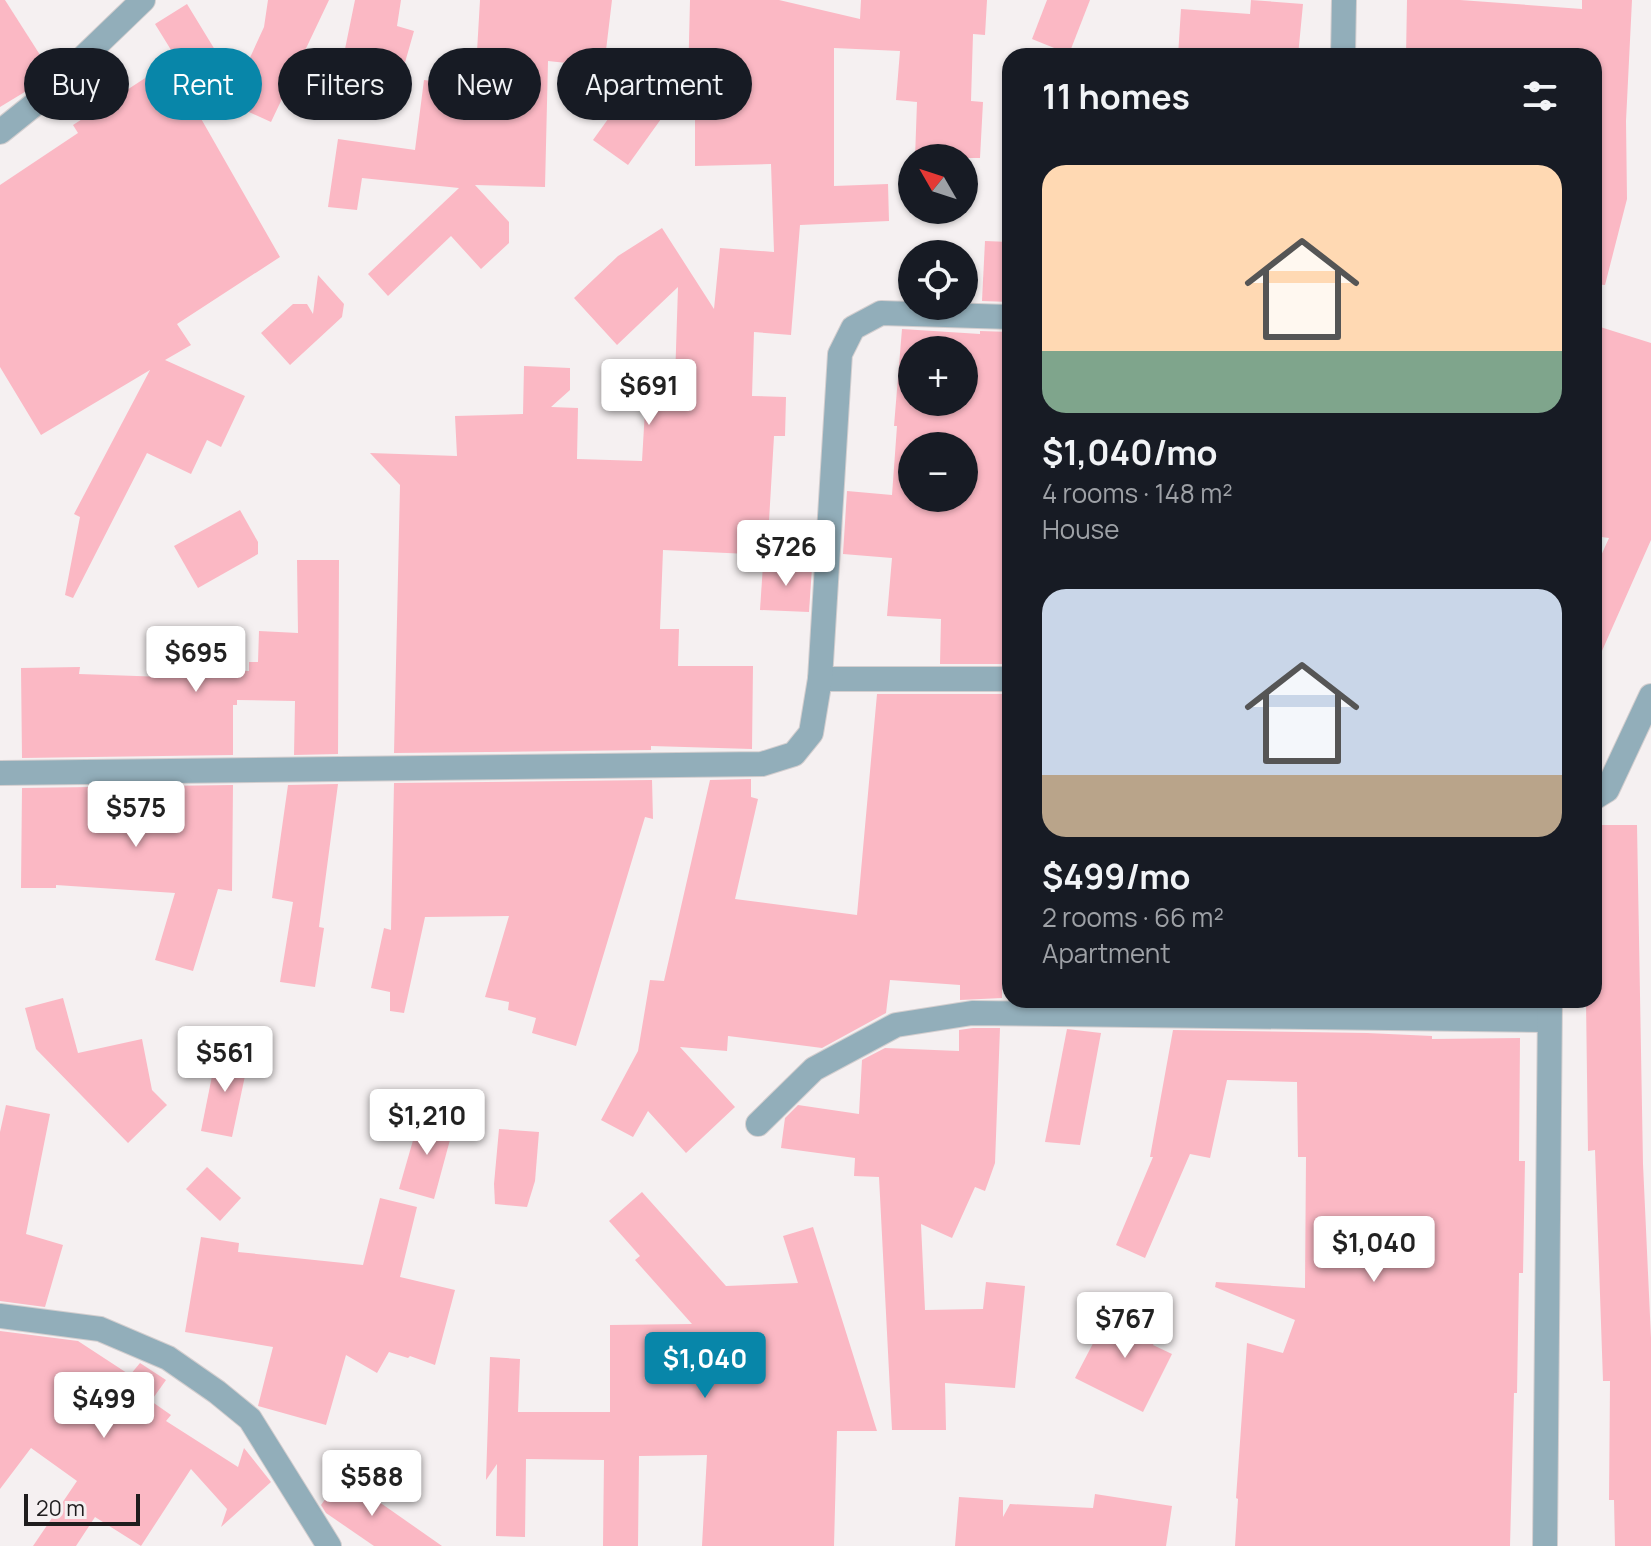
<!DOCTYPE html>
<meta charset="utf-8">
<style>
body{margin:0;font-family:Manrope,sans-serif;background:#242831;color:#f1f3f6;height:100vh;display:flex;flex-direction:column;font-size:30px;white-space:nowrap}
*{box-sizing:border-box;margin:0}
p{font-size:26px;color:#9ea1a6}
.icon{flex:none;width:44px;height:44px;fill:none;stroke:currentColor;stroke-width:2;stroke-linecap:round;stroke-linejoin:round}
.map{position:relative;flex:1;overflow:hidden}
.drawer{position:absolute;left:1002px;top:48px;width:600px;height:960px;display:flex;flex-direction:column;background:#171b24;border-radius:24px;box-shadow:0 2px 6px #0004}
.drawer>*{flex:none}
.guide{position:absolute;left:24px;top:48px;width:760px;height:72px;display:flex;gap:16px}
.needle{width:52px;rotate:309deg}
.controls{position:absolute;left:898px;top:144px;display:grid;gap:16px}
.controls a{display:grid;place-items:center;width:80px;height:80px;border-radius:50%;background:#171b24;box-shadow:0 2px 6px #0004;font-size:40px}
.scale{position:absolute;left:24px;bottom:20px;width:116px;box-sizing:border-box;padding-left:8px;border:4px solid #1f1d1e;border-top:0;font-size:22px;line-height:28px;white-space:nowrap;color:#1f1d1e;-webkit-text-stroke:6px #f5f0f1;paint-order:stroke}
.price{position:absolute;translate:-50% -68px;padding:0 18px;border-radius:8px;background:#fff;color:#222;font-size:26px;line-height:52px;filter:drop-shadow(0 2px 4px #0008)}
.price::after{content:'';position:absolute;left:50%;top:48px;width:24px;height:18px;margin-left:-12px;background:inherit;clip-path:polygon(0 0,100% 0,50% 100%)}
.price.on{background:#0886a9;color:#fff}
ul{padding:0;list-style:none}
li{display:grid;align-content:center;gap:16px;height:424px;padding:0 40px}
li span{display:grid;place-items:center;height:248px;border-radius:24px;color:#555}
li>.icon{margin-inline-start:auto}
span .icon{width:144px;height:144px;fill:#fffc;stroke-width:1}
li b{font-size:34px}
h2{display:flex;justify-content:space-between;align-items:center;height:96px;padding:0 40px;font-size:34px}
.chip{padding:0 28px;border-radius:36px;background:#171b24;box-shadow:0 2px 6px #0004;font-size:28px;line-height:72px}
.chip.on{background:#0886a9;color:#fff}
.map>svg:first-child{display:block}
.building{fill:#fbb8c4;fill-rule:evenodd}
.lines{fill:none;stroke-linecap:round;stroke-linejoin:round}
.street-casing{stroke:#d3cecf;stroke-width:26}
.street{stroke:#92aeba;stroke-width:24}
</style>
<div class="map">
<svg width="1651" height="1546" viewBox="0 0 1651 1546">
<rect width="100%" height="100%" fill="#f5f0f1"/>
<!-- building -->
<g class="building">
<polygon points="0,0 5,0 49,69 28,90 0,107"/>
<polygon points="268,0 329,0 271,122 179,80 280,257 177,324 191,345 165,360 245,396 221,447 207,440 191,474 147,453 73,598 65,595 80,517 74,514 150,370 41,435 0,367 0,185 78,133 73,125 176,58 155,24 187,4 237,86 264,27"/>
<polygon points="355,0 401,0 397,26 414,31 404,66 345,49"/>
<polygon points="480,0 612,0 604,67 548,61 545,187 475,185 509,222 509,243 481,269 451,236 388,296 368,274 459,188 362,178 357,210 328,207 338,139 415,150 424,80 475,86"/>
<polygon points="690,0 779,0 860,19 861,0 987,0 985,35 973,34 971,101 983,102 980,158 915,158 917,102 896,100 900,51 834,48 834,186 888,184 889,221 800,225 791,335 754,332 752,396 786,397 785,436 774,436 767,555 663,550 660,629 679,629 678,666 753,666 752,749 651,746 651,750 394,753 400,485 370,453 457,456 455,416 523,414 524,366 570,368 570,390 551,407 578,408 577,459 642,461 645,410 674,411 678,287 617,345 574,298 618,256 662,228 714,309 720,248 774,252 771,164 695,166 695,72 688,82"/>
<polygon points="1047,0 1090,0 1069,54 1032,39"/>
<polygon points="1251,0 1303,4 1298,56 1178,56 1181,9 1250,14"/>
<polygon points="1407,0 1460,0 1582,9 1582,0 1632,0 1626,121 1627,199 1605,285 1594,284 1594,56 1406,56"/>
<polygon points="636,80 671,105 628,165 593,140"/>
<polygon points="985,241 1010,242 1010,302 982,301"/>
<polygon points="318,275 344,304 342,317 290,365 261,333 293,304 307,304 313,314"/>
<polygon points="1594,325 1651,343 1651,540 1594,669 1594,571 1609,538 1594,536"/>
<path d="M902,329L980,334V331L1010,332V664H940L941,619L887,616L892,558L843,554L847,491L892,495L897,426H894ZM912,350H964V402H912ZM912,446H964V498H912Z"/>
<polygon points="240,510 258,542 258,554 198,588 174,546"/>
<polygon points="297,560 339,560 338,754 294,755 295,701 237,700 237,705 233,705 233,755 22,758 21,668 80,667 79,674 194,678 195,668 249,671 249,662 258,662 259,631 298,633"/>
<polygon points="763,565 812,567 809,612 760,610"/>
<polygon points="877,694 1010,694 1007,759 1010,759 1010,980 1002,979 1002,998 960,1000 960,985 890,980 886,1013 822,1048 728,1036 727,1051 680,1047 735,1107 686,1153 648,1111 633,1137 601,1120 638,1051 650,980 664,981 710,780 751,779 751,797 758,799 735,899 857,915"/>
<polygon points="652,780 653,819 645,817 576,1046 532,1033 536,1018 508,1010 509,1002 485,997 509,916 425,917 404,1013 390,1011 390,992 371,988 384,928 391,930 394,783"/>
<polygon points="338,784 319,927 324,928 315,987 280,982 293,902 272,898 288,785"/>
<polygon points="233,785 232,891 218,889 193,971 155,960 175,893 56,885 56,888 21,888 22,788"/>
<polygon points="1594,825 1637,825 1643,1164 1651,1338 1651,1546 1615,1546 1614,1500 1609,1500 1610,1381 1603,1381 1595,1150 1588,1151 1586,1000 1594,1000"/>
<polygon points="63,998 78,1053 142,1039 152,1090 167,1105 128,1143 36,1049 25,1008"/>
<polygon points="973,1028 1000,1028 995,1163 985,1191 975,1187 952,1238 921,1224 925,1310 983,1309 986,1282 1025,1286 1015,1388 945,1383 946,1430 892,1430 879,1177 854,1176 855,1158 781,1148 785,1118 798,1105 859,1114 862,1060 885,1048 959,1051 959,1030"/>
<polygon points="1067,1029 1101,1033 1080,1145 1045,1142"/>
<polygon points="1173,1030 1367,1033 1432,1036 1432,1039 1520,1038 1519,1161 1525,1161 1523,1273 1519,1273 1517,1393 1514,1393 1510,1546 1235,1546 1238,1499 1236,1498 1247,1343 1283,1353 1295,1320 1215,1287 1216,1282 1305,1288 1306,1157 1298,1157 1297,1082 1227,1080 1210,1158 1190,1154 1145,1258 1116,1245 1153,1157 1150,1157"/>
<polygon points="217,1051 249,1057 232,1137 201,1131"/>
<polygon points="6,1105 50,1114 26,1234 63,1245 45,1307 0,1301 0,1132"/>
<polygon points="420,1116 454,1125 434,1199 399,1189"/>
<polygon points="499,1129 539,1132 535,1181 527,1207 495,1204 494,1184"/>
<polygon points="207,1167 241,1198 220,1221 186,1189"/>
<polygon points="642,1192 726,1286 798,1283 783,1236 813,1227 877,1431 837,1431 834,1546 702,1546 707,1455 639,1456 638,1546 603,1546 604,1460 526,1459 525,1537 496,1536 497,1464 486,1480 490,1357 520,1359 518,1412 610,1412 610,1325 692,1324 635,1260 640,1256 609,1221"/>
<polygon points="380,1198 417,1207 400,1277 455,1290 435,1365 410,1356 408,1358 389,1352 377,1373 346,1355 326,1425 258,1406 273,1347 185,1332 201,1237 239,1243 238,1252 363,1265"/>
<polygon points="1113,1305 1161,1329 1153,1345 1172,1354 1143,1412 1075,1378"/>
<polygon points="0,1331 78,1341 130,1375 140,1363 166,1380 151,1401 171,1415 166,1421 238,1467 244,1448 271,1482 221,1527 227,1509 191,1469 141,1546 95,1517 76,1546 33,1546 77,1481 31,1448 0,1489"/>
<polygon points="342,1476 442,1546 374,1546 326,1513 321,1505"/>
<polygon points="1095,1494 1172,1506 1166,1546 955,1546 959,1497 1003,1500 1003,1517 1010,1504 1093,1508"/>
</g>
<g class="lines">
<!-- street casing -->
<g class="street-casing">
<g id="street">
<polyline points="1343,56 1344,0"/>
<polyline points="0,132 35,104 143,0"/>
<polyline points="820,679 1010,679"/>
<polyline points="0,773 762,764 794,754 811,733 820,679 840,354 853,328 881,313 1010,317"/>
<polyline points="1594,798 1607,790 1651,696"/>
<polyline points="758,1124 814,1069 896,1025 972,1013 1549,1020"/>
<polyline points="0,1316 100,1329 168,1358 217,1392 250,1419 329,1546"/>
<polyline points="1545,1546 1550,1000"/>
</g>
</g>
<!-- street -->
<use href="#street" class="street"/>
</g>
</svg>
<div class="controls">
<a><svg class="needle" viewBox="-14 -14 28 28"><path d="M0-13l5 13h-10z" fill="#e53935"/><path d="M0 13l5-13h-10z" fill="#9ea1a6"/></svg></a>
<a><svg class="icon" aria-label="locate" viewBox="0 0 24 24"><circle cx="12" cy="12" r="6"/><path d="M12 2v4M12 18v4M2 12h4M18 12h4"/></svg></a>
<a>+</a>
<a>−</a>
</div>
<div class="scale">20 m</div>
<b class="price" style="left:649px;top:427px">$691</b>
<b class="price" style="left:786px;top:588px">$726</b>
<b class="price" style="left:196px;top:694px">$695</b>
<b class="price" style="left:136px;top:849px">$575</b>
<b class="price" style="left:225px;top:1094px">$561</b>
<b class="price" style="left:427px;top:1157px">$1,210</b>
<b class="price" style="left:1374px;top:1284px">$1,040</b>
<b class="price" style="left:1125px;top:1360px">$767</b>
<b class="price on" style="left:705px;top:1400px">$1,040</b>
<b class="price" style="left:104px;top:1440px">$499</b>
<b class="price" style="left:372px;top:1518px">$588</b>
<div class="guide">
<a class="chip">Buy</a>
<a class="chip on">Rent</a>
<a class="chip">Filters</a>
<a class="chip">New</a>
<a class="chip">Apartment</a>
</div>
<section class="drawer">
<h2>11 homes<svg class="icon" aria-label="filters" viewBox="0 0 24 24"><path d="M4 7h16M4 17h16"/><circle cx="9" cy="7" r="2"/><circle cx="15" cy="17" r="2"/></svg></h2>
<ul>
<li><span style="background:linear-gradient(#ffd9b3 75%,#7fa58c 0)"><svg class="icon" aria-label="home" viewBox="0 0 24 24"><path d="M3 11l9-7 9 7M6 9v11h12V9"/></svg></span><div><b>$1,040/mo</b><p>4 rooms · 148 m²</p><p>House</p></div></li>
<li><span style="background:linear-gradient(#c9d6e8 75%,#b9a48a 0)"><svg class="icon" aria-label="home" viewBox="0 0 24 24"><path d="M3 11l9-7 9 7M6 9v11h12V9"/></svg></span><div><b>$499/mo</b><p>2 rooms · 66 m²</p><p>Apartment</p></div></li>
</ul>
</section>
</div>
